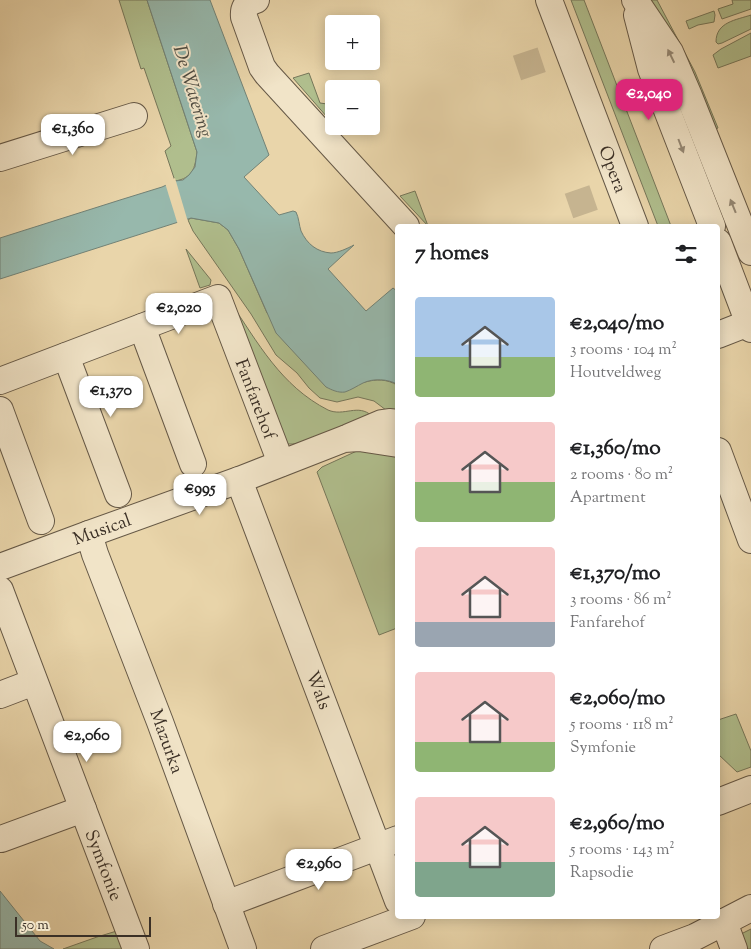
<!DOCTYPE html>
<meta charset="utf-8">
<style>
body{margin:0;font-family:"Sorts Mill Goudy",serif;background:#f2f2f2;color:#202124;height:100vh;display:flex;flex-direction:column;font-size:19px;white-space:nowrap}
*{box-sizing:border-box;margin:0}
p{font-size:16px;color:#757577}
.icon{flex:none;width:28px;height:28px;fill:none;stroke:currentColor;stroke-width:2;stroke-linecap:round;stroke-linejoin:round}
.map{position:relative;flex:1;overflow:hidden}
.sheet{position:absolute;left:395px;top:224px;width:325px;height:695px;display:flex;flex-direction:column;background:#fff;border-radius:5px;box-shadow:0 2px 12px #0003}
.sheet>*{flex:none}
.tools{position:absolute;left:325px;top:15px;display:grid;gap:10px}
.tools a{display:grid;place-items:center;width:55px;height:55px;border-radius:5px;background:#fff;box-shadow:0 2px 12px #0003;font-size:25px}
.scale{position:absolute;left:15px;bottom:12px;width:136px;box-sizing:border-box;padding-left:5px;border:2px solid #3b3026;border-top:0;font-size:14px;line-height:18px;white-space:nowrap;color:#3b3026;-webkit-text-stroke:4px #f1e4c8;paint-order:stroke}
.price{position:absolute;translate:-50% -42px;padding:0 11px;border-radius:10px;background:#fff;color:#222;font-size:16px;line-height:32px;filter:drop-shadow(0 1px 2px #0008)}
.price::after{content:'';position:absolute;left:50%;top:30px;width:15px;height:11px;margin-left:-8px;background:inherit;clip-path:polygon(0 0,100% 0,50% 100%)}
.price.active{background:#db2777;color:#fff}
ul{padding:0;list-style:none}
li{display:flex;align-items:center;gap:15px;height:125px;padding:0 20px}
li span{display:grid;place-items:center;flex:none;width:140px;height:100px;border-radius:5px;color:#555}
li>.icon{margin-inline-start:auto}
span .icon{width:60px;height:60px;fill:#fffc;stroke-width:1}
li b{font-size:21px}
h2{display:flex;justify-content:space-between;align-items:center;height:60px;padding:0 20px;font-size:21px}
.map>svg:first-child{display:block}
.green{fill:#b0be8d;stroke:#76775a}
.water{fill:#97b8ac;stroke:#728276}
.pier{fill:#e9d5aa}
.lines{fill:none;stroke-linecap:round;stroke-linejoin:round}
.minor-tunnel{stroke:#c6b490;stroke-width:26;stroke-dasharray:26 13;stroke-linecap:butt}
.minor-casing{stroke:#665947;stroke-width:28}
.minor{stroke:#f1e4c8;stroke-width:26}
.oneway{fill:#968a77}
.labels{text-anchor:middle;stroke-width:4;stroke-linejoin:round;paint-order:stroke}
.street-label{font-size:18px;fill:#3b3026;stroke:#f1e4c8}
.water-label{font-size:19px;font-style:italic;fill:#4d4b41;stroke:#f1e4c8}
</style>
<div class="map">
<svg width="751" height="949" viewBox="0 0 751 949">
<rect width="100%" height="100%" fill="#e9d5aa"/>
<filter id="stains"><feTurbulence type="fractalNoise" baseFrequency=".004" numOctaves="4"/><feColorMatrix values="0 0 0 0 .2 0 0 0 0 .09 0 0 0 0 .02 0 0 0 .5 -.17"/></filter>
<radialGradient id="worn" r=".72"><stop offset=".6" stop-color="#630" stop-opacity="0"/><stop offset="1" stop-color="#630" stop-opacity=".3"/></radialGradient>
<!-- green -->
<g class="green">
<path d="M119,0H147L197,152C195,168 193,178 175,181L165,151L171,146L144,68L141,69Z"/>
<polygon points="571,0 584,0 671,226 658,226"/>
<polygon points="649,0 657,0 695,72 718,128 708,133"/>
<polygon points="732,0 751,0 751,9 722,19 718,9 733,4"/>
<polygon points="714,11 715,15 714,22 698,25 689,29 686,21"/>
<path d="M751,15V29L722,43L718,44L716,42C716,22 736,20 751,15Z"/>
<polygon points="751,33 751,56 718,68 713,55 721,49"/>
<polygon points="309,73 320,103 327,104 334,116 334,125 293,78"/>
<polygon points="415,191 428,226 400,196"/>
<path d="M191,218L219,223L228,230L239,249L267,313L365,382C376,379 387,379 397,385V412L386,410L374,401L358,397L337,402L320,398L309,388L297,373L276,355L251,314L193,231L188,220Z"/>
<polygon points="186,249 211,280 210,285 200,288"/>
<path d="M229,300C258,343 281,386 328,410C344,417 358,403 372,416L305,442L293,444H283Z"/>
<polygon points="359,450 397,450 397,628 379,635 317,472 322,467"/>
<polygon points="736,714 751,751 751,767 737,772 718,754 718,720"/>
<polygon points="751,929 751,949 744,949 739,935"/>
<polygon points="120,930 127,949 63,949 97,937"/>
</g>
<!-- water -->
<g class="water">
<path d="M147,0H210L269,155L244,177L279,215L293,211L296,212C299,218 299,225 301,231C307,244 317,252 331,253C338,253 348,248 354,245L328,269L366,311L393,288L397,291V384C387,379 374,378 363,383C357,386 351,390 345,392C338,393 332,390 326,387L276,333L239,249L228,230L219,223L191,218L0,279V238L120,200L162,187L175,181L183,180L189,175L195,167L197,152Z"/>
<polygon points="0,891 40,941 54,949 0,949"/>
</g>
<!-- pier -->
<polygon class="pier" points="175,178 188,222 178,225 165,183"/>
<g class="lines">
<!-- minor-tunnel -->
<g class="minor-tunnel">
<polyline points="517,68 544,59"/>
<polyline points="569,206 595,197"/>
</g>
<!-- minor casing -->
<g class="minor-casing">
<g id="minor">
<path d="M256,0C247,3 243,7 244,17L262,67L267,74L406,226"/>
<polyline points="549,0 635,226"/>
<polyline points="635,0 670,52 689,96 751,252"/>
<polyline points="637,15 651,69 712,226"/>
<polyline points="0,158 134,116"/>
<polyline points="718,242 751,329"/>
<polyline points="142,327 193,464"/>
<polyline points="718,335 751,322"/>
<polyline points="66,356 118,494"/>
<polyline points="0,381 218,298 281,463"/>
<polyline points="0,410 41,521"/>
<polyline points="349,437 382,423 389,422 398,423"/>
<polyline points="718,451 751,540"/>
<polyline points="239,480 398,901"/>
<polyline points="89,534 95,554 160,722 243,949"/>
<polyline points="0,567 89,534 239,480 344,439 359,438 398,444"/>
<polyline points="0,590 136,949"/>
<polyline points="0,695 34,682"/>
<polyline points="718,802 751,789"/>
<polyline points="1,839 83,809"/>
<polyline points="226,904 398,839"/>
<polyline points="724,922 734,949"/>
<polyline points="324,949 412,916"/>
<polyline points="663,949 695,937 751,908"/>
</g>
</g>
<!-- minor -->
<use href="#minor" class="minor"/>
</g>
<!-- one-way arrows -->
<defs><path id="oneway-solid" d="M-6-.8H1V-3.2L6.5 0L1 3.2V.8H-6Z" transform="scale(1.25)"/></defs>
<g class="oneway">
<use href="#oneway-solid" transform="translate(671 56) rotate(-116)"/>
<use href="#oneway-solid" transform="translate(681 146) rotate(69)"/>
<use href="#oneway-solid" transform="translate(733 206) rotate(-112)"/>
</g>
<g class="labels">
<!-- street labels -->
<g class="street-label">
<text transform="translate(613 169) rotate(69)" y="6">Opera</text>
<text transform="translate(256 399) rotate(69)" y="6">Fanfarehof</text>
<text transform="translate(102 529) rotate(-20)" y="6">Musical</text>
<text transform="translate(319 690) rotate(69)" y="6">Wals</text>
<text transform="translate(167 741) rotate(70)" y="6">Mazurka</text>
<text transform="translate(104 865) rotate(69)" y="6">Symfonie</text>
</g>
<!-- water labels -->
<g class="water-label">
<text transform="translate(194 91) rotate(73)" y="7">De Watering</text>
</g>
</g>
<rect width="100%" height="100%" filter="url(#stains)"/>
<rect width="100%" height="100%" fill="url(#worn)"/>
</svg>
<div class="tools">
<a>+</a>
<a>−</a>
</div>
<div class="scale">50 m</div>
<b class="price active" style="left:649px;top:121px">€2,040</b>
<b class="price" style="left:73px;top:156px">€1,360</b>
<b class="price" style="left:179px;top:335px">€2,020</b>
<b class="price" style="left:111px;top:418px">€1,370</b>
<b class="price" style="left:200px;top:516px">€995</b>
<b class="price" style="left:87px;top:763px">€2,060</b>
<b class="price" style="left:319px;top:891px">€2,960</b>
<section class="sheet">
<h2>7 homes<svg class="icon" aria-label="filters" viewBox="0 0 24 24"><path d="M4 7h16M4 17h16"/><circle cx="9" cy="7" r="2"/><circle cx="15" cy="17" r="2"/></svg></h2>
<ul>
<li><span style="background:linear-gradient(#a9c7e8 60%,#8fb573 0)"><svg class="icon" aria-label="home" viewBox="0 0 24 24"><path d="M3 11l9-7 9 7M6 9v11h12V9"/></svg></span><div><b>€2,040/mo</b><p>3 rooms · 104 m²</p><p>Houtveldweg</p></div></li>
<li><span style="background:linear-gradient(#f6c9c9 60%,#8fb573 0)"><svg class="icon" aria-label="home" viewBox="0 0 24 24"><path d="M3 11l9-7 9 7M6 9v11h12V9"/></svg></span><div><b>€1,360/mo</b><p>2 rooms · 80 m²</p><p>Apartment</p></div></li>
<li><span style="background:linear-gradient(#f6c9c9 75%,#9aa5b1 0)"><svg class="icon" aria-label="home" viewBox="0 0 24 24"><path d="M3 11l9-7 9 7M6 9v11h12V9"/></svg></span><div><b>€1,370/mo</b><p>3 rooms · 86 m²</p><p>Fanfarehof</p></div></li>
<li><span style="background:linear-gradient(#f6c9c9 70%,#8fb573 0)"><svg class="icon" aria-label="home" viewBox="0 0 24 24"><path d="M3 11l9-7 9 7M6 9v11h12V9"/></svg></span><div><b>€2,060/mo</b><p>5 rooms · 118 m²</p><p>Symfonie</p></div></li>
<li><span style="background:linear-gradient(#f6c9c9 65%,#7fa58c 0)"><svg class="icon" aria-label="home" viewBox="0 0 24 24"><path d="M3 11l9-7 9 7M6 9v11h12V9"/></svg></span><div><b>€2,960/mo</b><p>5 rooms · 143 m²</p><p>Rapsodie</p></div></li>
</ul>
</section>
</div>
